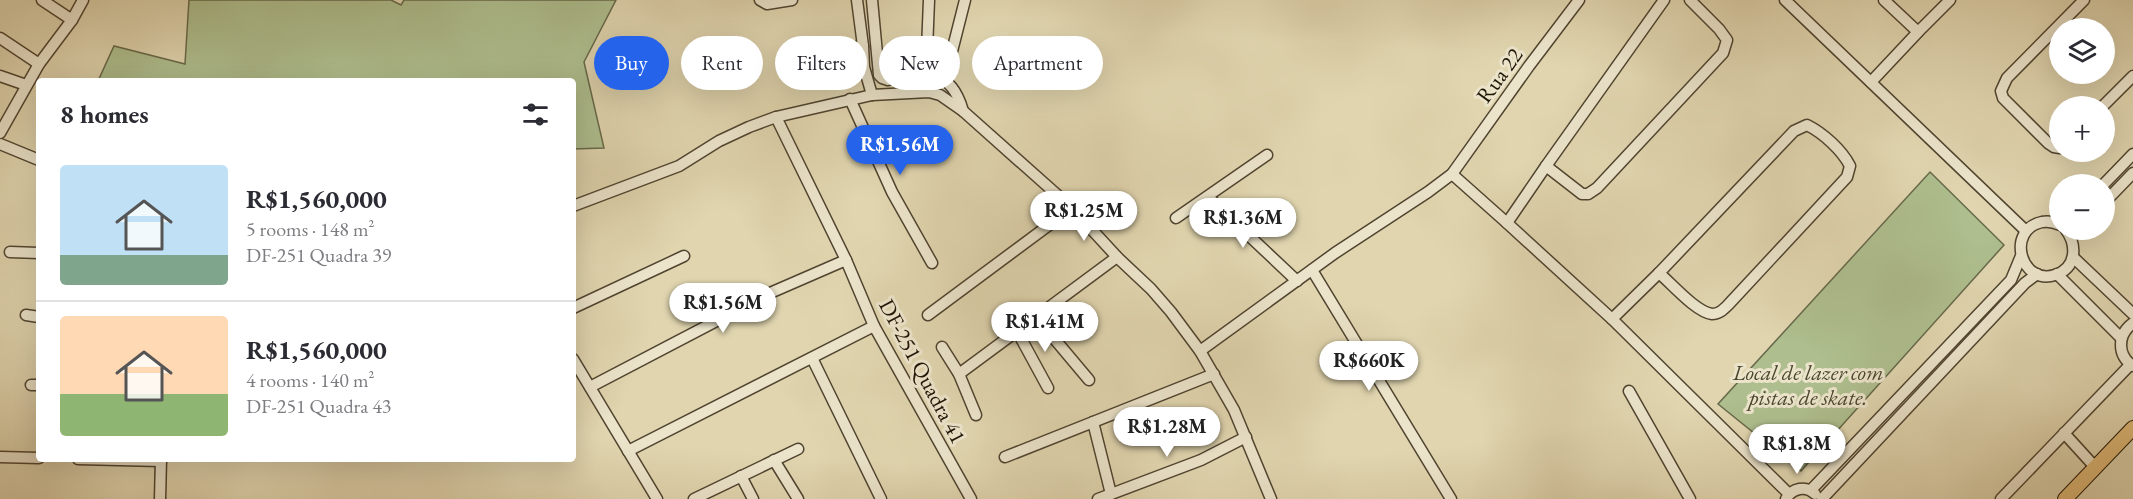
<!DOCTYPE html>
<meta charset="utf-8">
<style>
body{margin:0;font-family:"EB Garamond",serif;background:#f7f7f7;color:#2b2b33;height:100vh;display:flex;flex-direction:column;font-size:22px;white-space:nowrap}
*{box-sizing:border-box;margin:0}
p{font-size:20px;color:#7c7c81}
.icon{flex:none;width:33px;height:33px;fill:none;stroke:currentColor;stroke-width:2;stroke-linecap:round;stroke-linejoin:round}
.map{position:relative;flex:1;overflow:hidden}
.side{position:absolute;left:36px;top:78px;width:540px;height:384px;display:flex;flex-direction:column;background:#fff;border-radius:6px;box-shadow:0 6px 24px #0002}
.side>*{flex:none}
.banner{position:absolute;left:594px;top:36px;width:570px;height:54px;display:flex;gap:12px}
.controls{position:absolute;left:2049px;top:18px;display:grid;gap:12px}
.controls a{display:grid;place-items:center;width:66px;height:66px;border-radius:50%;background:#fff;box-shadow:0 6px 24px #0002;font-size:30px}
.price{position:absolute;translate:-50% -51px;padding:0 14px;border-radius:21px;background:#fff;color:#222;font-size:20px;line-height:39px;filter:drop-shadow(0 2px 3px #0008)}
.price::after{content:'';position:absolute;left:50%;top:36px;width:18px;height:14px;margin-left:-9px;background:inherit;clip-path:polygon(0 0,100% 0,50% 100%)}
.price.selected{background:#2563eb;color:#fff}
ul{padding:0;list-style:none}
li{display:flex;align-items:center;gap:18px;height:150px;padding:0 24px}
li+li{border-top:2px solid #e1e1e2}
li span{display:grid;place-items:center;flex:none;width:168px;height:120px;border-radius:6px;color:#555}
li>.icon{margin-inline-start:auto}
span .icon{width:72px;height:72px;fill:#fffc;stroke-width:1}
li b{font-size:26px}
h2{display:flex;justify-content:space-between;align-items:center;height:72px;padding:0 24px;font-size:26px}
.pill{padding:0 21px;border-radius:27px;background:#fff;box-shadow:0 6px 24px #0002;font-size:21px;line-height:54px}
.pill.selected{background:#2563eb;color:#fff}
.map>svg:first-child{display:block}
.green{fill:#aebe8e;stroke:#67694a;stroke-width:1.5}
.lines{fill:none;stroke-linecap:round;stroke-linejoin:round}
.minor-casing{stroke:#504430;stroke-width:13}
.major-casing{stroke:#201405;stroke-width:16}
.minor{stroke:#ebe4cb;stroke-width:10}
.major{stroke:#e0ba78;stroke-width:14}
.labels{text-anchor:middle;stroke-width:6;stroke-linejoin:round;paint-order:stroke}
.street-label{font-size:22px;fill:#201405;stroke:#ebe4cb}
.park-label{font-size:22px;font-style:italic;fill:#4b472e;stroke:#ebe4cb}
</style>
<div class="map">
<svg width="2133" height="499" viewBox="0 0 2133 499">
<rect width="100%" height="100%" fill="#e0d5af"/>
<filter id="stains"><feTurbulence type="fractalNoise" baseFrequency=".00333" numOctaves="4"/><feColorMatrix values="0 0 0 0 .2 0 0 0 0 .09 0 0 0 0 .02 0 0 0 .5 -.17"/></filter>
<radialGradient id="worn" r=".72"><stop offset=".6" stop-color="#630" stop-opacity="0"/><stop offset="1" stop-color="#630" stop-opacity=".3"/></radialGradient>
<!-- green -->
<g class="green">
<polygon points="189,0 391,0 401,5 404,0 616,0 584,62 604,148 573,149 573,81 98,81 114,46 185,64"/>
<polygon points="1930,172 2004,245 1801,471 1718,404"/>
</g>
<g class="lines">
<!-- minor casing -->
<g class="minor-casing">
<g id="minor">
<polyline points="42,0 72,20"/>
<polyline points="760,0 767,4 792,0"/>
<polyline points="857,0 863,46 864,67 872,95"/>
<path d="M872,0L879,75L882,78L888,80C926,71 951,68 963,111"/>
<polyline points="1664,0 1546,166 1582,194 1588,194 1597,188 1723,53 1727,40 1719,29 1690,0"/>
<polyline points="1785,0 2026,231"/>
<polyline points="1884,0 1918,32 1950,0"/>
<polyline points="0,38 39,64"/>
<polyline points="790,58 863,46"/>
<polyline points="926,75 929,0"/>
<polyline points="0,76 26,85"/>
<polyline points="945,79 965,0"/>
<polyline points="1871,82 1918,32"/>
<polyline points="850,99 892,192 932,263"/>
<polyline points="2103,106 2133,76"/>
<polyline points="776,117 846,260 874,326 971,499"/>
<path d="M1807,125C1823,133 1842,150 1850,166L1847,177L1728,305C1723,310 1719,314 1712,314C1696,312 1672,284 1659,273L1794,131Z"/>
<polyline points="0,133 39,64 72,20 83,0"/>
<polyline points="0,144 39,160"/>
<polyline points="2060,148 2054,147 2048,143 2003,98 2001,91 2007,78 2084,0"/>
<polyline points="1546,166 1507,223 1612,319 1789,494"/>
<polyline points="1452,174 1507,223"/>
<polyline points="2104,184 2133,154"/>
<polyline points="1208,197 1297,281"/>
<polyline points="2104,203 2133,173"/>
<polyline points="573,206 679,166 719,141 749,127 776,117 872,95 929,92 940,95 963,111 1072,208 1117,257 1151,289 1171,312 1200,351 1234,410 1271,499"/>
<polyline points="1176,218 1267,155"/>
<path d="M2060,225C2054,222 2048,221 2042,222C2005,230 2021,286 2055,275C2077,268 2077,245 2066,230"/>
<polyline points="10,252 39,253"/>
<polyline points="2073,257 2133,314"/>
<polyline points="1312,270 1451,499"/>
<polyline points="2057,274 2121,338"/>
<polyline points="573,308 684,256"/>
<polyline points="26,315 39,317"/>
<polyline points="928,315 1072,208"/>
<polyline points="1036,317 1089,380"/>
<polyline points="1612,319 1659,273"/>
<path d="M2133,323C2117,335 2117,355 2133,366"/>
<polyline points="1017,331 1048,388"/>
<polyline points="942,347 959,374 976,415"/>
<polyline points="1200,351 1335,253 1428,192 1452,174 1529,66 1579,0"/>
<polyline points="812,358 881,499"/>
<polyline points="573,359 657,499"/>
<polyline points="959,374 1117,257"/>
<polyline points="31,385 39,385"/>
<polyline points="590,387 770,293 846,260"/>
<polyline points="1629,391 1690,499"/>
<polyline points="1093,422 1111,494"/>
<polyline points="2064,433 2095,467"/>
<polyline points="628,451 874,326"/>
<polyline points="0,457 39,458"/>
<polyline points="1005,457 1214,374"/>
<polyline points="78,459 161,461"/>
<polyline points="774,460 798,499"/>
<polyline points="741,476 753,499"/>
<polyline points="1811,490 2011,280 2021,256"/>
<polyline points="160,499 161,459"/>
<polyline points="694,499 798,449"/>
<polyline points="1098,499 1201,460 1246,437"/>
<path d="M1786,499C1792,488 1806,485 1815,494"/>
<polyline points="1822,499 2025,283 2037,274"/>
<polyline points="2001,499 2130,365"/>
</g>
</g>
<!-- major casing -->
<g class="major-casing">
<polyline id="major" points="2065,499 2133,428"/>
</g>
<!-- minor -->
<use href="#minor" class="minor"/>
<!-- major -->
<use href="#major" class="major"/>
</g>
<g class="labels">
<!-- street labels -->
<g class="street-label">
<text transform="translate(1499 75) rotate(-54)" y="8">Rua 22</text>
<text transform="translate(923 371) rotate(62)" y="8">DF-251 Quadra 41</text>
</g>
<!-- park labels -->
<g class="park-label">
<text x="1808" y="380">Local de lazer com<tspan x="1808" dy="25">pistas de skate.</tspan></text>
</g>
</g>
<rect width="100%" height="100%" filter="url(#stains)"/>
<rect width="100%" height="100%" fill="url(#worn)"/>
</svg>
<div class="controls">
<a><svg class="icon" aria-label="layers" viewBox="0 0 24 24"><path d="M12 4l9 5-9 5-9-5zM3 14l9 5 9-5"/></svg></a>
<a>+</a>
<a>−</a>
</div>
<b class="price selected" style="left:900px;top:176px">R$1.56M</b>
<b class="price" style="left:1084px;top:242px">R$1.25M</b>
<b class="price" style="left:1243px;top:249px">R$1.36M</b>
<b class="price" style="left:723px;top:334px">R$1.56M</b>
<b class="price" style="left:1045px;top:353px">R$1.41M</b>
<b class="price" style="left:1369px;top:392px">R$660K</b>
<b class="price" style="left:1167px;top:458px">R$1.28M</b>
<b class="price" style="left:1797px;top:475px">R$1.8M</b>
<div class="banner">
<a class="pill selected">Buy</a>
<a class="pill">Rent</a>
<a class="pill">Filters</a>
<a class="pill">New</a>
<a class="pill">Apartment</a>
</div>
<section class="side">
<h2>8 homes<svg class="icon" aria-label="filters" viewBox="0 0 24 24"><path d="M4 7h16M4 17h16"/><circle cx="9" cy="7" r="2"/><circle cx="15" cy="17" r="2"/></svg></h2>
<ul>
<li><span style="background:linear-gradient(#bfe0f5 75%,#7fa58c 0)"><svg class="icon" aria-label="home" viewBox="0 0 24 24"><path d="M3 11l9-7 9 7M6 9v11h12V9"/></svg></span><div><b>R$1,560,000</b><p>5 rooms · 148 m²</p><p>DF-251 Quadra 39</p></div></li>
<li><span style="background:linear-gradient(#ffd9b3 65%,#8fb573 0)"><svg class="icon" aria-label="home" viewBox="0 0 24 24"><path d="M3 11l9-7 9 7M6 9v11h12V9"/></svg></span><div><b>R$1,560,000</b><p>4 rooms · 140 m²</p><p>DF-251 Quadra 43</p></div></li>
</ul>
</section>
</div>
